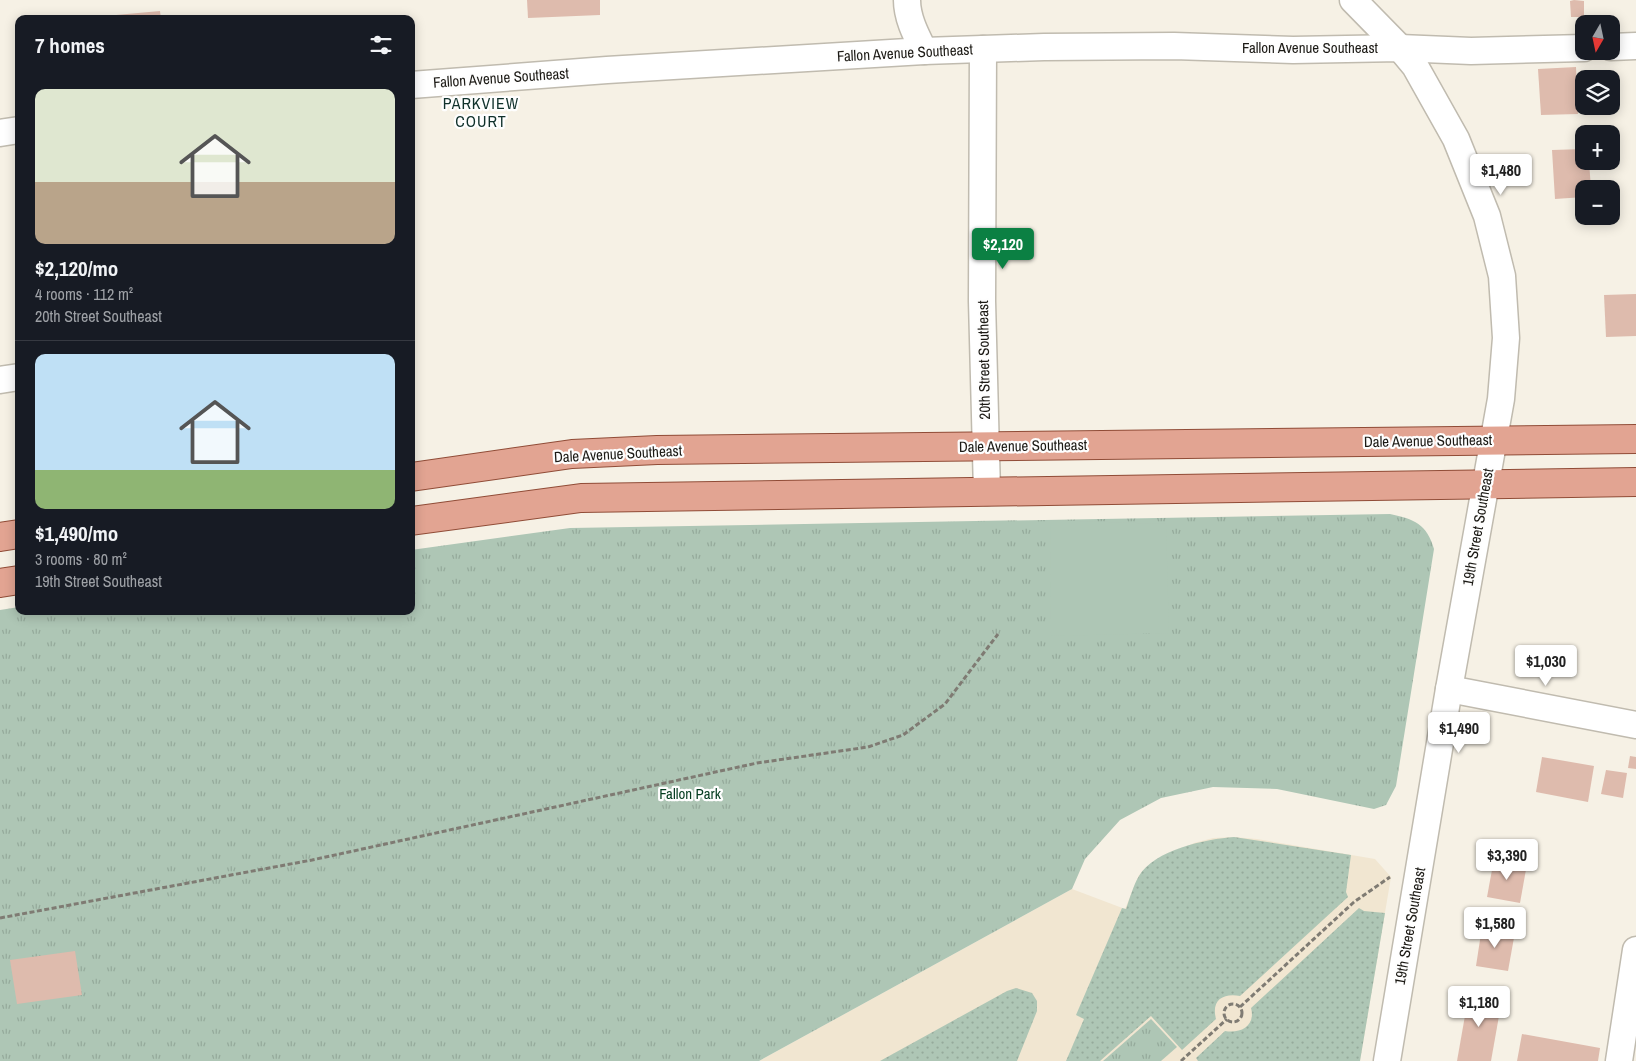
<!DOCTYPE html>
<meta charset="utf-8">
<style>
body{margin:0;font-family:"Archivo Narrow",sans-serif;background:#242831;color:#f1f3f6;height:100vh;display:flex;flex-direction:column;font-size:19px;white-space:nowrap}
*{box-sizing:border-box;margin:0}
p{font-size:16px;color:#9ea1a6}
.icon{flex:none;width:28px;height:28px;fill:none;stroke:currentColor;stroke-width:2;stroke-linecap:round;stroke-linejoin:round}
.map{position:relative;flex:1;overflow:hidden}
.panel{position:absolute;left:15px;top:15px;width:400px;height:600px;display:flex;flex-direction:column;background:#171b24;border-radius:10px;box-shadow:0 2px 12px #0003}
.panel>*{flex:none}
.needle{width:32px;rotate:189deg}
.tools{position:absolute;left:1575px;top:15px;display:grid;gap:10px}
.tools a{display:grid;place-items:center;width:45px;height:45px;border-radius:10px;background:#171b24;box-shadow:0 2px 12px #0003;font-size:25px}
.price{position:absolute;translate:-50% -42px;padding:0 11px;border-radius:5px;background:#fff;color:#222;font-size:16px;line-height:32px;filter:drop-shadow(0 1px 2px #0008)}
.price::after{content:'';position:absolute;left:50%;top:30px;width:15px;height:11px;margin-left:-8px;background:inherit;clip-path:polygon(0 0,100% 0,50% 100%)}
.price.active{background:#0b8043;color:#fff}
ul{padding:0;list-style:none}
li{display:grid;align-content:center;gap:10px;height:265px;padding:0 20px}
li+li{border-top:1px solid #363941}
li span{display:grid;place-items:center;height:155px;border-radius:10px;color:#555}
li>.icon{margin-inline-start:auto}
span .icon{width:90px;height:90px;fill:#fffc;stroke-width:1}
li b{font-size:21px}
h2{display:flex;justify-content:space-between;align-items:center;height:60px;padding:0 20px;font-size:21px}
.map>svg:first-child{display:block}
.education{fill:#f1e6d1}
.grass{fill:url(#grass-dots)}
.park{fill:url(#park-tufts)}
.pitch{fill:#aec6b5}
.building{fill:#debbad}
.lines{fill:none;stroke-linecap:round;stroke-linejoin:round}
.minor-casing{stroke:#c0bbaf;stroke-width:29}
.major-casing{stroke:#904c37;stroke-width:30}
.path{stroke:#7f7b73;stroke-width:3;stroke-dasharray:5 2.5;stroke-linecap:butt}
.minor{stroke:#fff;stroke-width:26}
.major{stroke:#e2a492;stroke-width:28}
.labels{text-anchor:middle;stroke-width:4.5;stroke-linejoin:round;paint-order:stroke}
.street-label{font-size:15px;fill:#1c1a15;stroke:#fefefe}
.park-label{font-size:15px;fill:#023b1e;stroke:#fefefe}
.neighbourhood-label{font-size:16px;letter-spacing:1px;fill:#10312b;stroke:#fefefe}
</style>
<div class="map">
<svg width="1636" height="1061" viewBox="0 0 1636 1061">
<defs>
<pattern id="grass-dots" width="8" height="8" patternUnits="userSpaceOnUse" patternTransform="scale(1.25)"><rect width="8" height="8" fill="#aec6b5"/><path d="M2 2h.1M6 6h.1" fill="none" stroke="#95aa9b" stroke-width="1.8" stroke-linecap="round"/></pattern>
<pattern id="park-tufts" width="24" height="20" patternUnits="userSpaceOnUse" patternTransform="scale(1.25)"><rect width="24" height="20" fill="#aec6b5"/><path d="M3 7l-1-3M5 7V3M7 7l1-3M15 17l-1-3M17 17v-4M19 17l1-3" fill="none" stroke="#95aa9b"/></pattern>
</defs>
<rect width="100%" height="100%" fill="#f6f1e5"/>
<!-- education -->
<polygon class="education" points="1234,837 1257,839 1375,859 1391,877 1360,1061 759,1061 1072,889 1125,909 1139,875 1154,862 1194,843 1213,838"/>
<!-- grass -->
<g class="grass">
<path d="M1234,837L1351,855L1346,892L1348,897L1240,996C1223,993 1211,1000 1216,1019L1182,1050L1151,1016L1100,1061H1066L1084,1019L1076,1015L1122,908L1126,909C1130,898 1133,886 1139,876C1154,850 1206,839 1234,837Z"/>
<path d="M1359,908L1364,911L1385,913L1360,1061H1198L1196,1058L1225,1031C1240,1034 1256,1026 1251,1008Z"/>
<polygon points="1016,988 1032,993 1037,1001 1037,1011 1017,1061 880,1061 1007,991"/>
</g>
<!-- park -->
<g class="park">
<path d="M1390,514C1414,519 1427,524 1434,549L1396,786L1386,805L1374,809L1277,789L1213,787L1161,798L1120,820L1085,859L1072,889L759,1061H0V610L19,607V611H411V550L570,528Z"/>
<polygon points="1151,1019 1177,1047 1161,1061 1103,1061"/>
</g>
<!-- pitch -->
<polygon class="pitch" points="1050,520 1166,524 1169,633 1051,636"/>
<!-- building -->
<g class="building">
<polygon points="527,0 600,0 600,15 528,18"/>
<polygon points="1574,0 1584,1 1584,17 1571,17 1570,1"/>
<polygon points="160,11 161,19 94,19 94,17"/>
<polygon points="1576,67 1578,114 1541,115 1538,69"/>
<polygon points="1584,149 1584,161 1589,161 1591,189 1584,189 1584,197 1555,199 1552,150"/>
<polygon points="1636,294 1636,336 1606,337 1604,295"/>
<polygon points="1630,756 1636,757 1636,769 1628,768"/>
<polygon points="1542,757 1594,766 1588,802 1536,792"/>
<polygon points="1606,770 1627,773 1623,798 1601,794"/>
<polygon points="1494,859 1527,864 1520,903 1487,897"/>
<polygon points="1482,927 1515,932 1508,971 1476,966"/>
<polygon points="75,951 82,995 17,1004 10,960"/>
<polygon points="1469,993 1502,999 1491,1061 1457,1061"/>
<polygon points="1522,1034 1600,1048 1598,1061 1517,1061"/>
</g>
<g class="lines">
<!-- minor casing -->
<g class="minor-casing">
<g id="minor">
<path d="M907,0C907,18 916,35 924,51"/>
<polyline points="1353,0 1400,48 1415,66 1456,139 1487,216 1502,276 1506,338 1501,399 1449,689 1387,1061"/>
<polyline points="1611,47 1636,46"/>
<polyline points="983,49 982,301 987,492"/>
<polyline points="411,85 607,70 924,51 1044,47 1174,46 1293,50 1400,48 1471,51 1584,48"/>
<polyline points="0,133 19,130"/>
<polyline points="0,380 19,377"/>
<polyline points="1449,689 1636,725"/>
<polyline points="1619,1061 1636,950"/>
</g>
</g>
<!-- major casing -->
<g class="major-casing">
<g id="major">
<polyline points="411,477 572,454 657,450 1636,439"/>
<polyline points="411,521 581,498 1636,482"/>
<polyline points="0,537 19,534"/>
<polyline points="0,583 19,580"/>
</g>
</g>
<!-- path -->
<g class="path">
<polyline points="0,918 312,860 757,763 868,747 903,735 945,704 998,634"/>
<circle cx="1233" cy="1013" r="9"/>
<polyline points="1240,1007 1354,902 1390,877"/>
<polyline points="1181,1061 1227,1019"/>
</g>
<!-- minor -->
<use href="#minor" class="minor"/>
<!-- major -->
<use href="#major" class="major"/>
</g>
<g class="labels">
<!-- street labels -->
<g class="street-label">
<text x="1310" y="53">Fallon Avenue Southeast</text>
<text transform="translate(905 53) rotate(-3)" y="5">Fallon Avenue Southeast</text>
<text transform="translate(501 78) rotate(-4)" y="5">Fallon Avenue Southeast</text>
<text transform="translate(984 360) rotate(-91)" y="5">20th Street Southeast</text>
<text transform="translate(1428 441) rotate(-1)" y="5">Dale Avenue Southeast</text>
<text transform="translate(1023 446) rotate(-1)" y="5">Dale Avenue Southeast</text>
<text transform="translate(618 454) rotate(-3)" y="5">Dale Avenue Southeast</text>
<text transform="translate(1478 527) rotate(-80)" y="5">19th Street Southeast</text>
<text transform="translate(1410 926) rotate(-80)" y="5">19th Street Southeast</text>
</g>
<!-- park labels -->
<g class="park-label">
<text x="690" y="799">Fallon Park</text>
</g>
<!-- neighbourhood labels -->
<g class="neighbourhood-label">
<text x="481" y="109">PARKVIEW<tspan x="481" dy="18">COURT</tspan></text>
</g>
</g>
</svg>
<div class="tools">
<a><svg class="needle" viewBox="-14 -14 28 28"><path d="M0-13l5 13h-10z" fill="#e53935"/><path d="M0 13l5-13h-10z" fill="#9ea1a6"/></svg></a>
<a><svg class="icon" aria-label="layers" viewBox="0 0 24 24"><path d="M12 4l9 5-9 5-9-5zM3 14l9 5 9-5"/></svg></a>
<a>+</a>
<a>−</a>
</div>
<b class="price" style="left:1501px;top:196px">$1,480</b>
<b class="price active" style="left:1003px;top:270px">$2,120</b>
<b class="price" style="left:1546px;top:687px">$1,030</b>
<b class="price" style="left:1459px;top:754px">$1,490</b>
<b class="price" style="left:1507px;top:881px">$3,390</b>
<b class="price" style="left:1495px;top:949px">$1,580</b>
<b class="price" style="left:1479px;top:1028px">$1,180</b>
<section class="panel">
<h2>7 homes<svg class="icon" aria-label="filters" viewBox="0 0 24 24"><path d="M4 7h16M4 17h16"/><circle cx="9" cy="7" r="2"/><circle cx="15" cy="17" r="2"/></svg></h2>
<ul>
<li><span style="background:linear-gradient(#dfe7d0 60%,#b9a48a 0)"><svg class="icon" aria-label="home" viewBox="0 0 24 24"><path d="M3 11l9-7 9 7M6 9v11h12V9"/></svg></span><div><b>$2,120/mo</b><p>4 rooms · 112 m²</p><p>20th Street Southeast</p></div></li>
<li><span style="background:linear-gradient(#bfe0f5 75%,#8fb573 0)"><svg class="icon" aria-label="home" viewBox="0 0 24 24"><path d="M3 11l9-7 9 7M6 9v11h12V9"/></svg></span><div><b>$1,490/mo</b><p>3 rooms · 80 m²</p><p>19th Street Southeast</p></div></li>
</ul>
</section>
</div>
